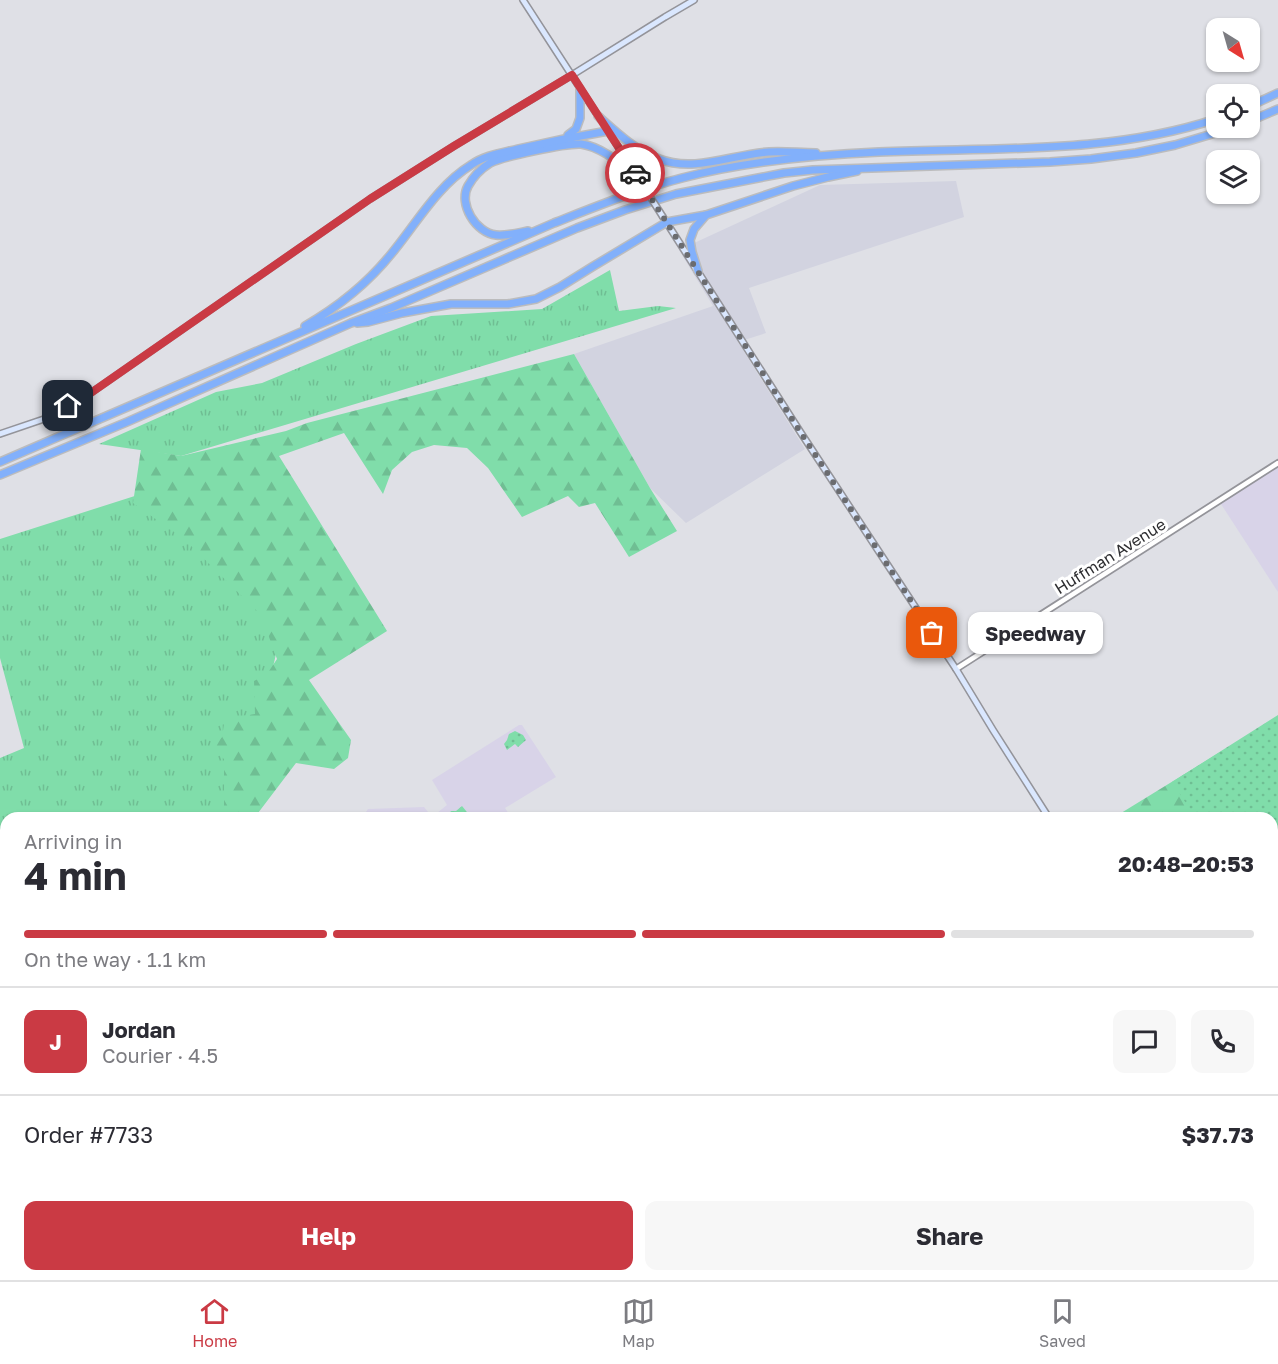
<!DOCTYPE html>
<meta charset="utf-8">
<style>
:root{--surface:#fff;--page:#f7f7f7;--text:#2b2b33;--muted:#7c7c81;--line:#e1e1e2;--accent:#ca3a44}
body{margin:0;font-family:"Golos Text",sans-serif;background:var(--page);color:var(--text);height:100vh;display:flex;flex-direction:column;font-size:22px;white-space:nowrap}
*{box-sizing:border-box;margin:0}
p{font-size:20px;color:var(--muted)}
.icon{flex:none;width:33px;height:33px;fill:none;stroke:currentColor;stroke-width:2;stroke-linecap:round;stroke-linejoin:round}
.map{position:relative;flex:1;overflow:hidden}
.side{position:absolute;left:0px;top:812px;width:1278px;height:470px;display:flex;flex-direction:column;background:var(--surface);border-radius:18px 18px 0 0;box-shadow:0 2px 4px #0004}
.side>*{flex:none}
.needle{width:39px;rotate:143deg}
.tools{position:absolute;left:1206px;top:18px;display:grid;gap:12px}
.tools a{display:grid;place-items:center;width:54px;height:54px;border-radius:12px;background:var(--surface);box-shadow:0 2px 4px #0004;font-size:30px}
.pin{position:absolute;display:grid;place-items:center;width:51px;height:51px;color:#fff;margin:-26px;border-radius:12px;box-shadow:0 3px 9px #0006}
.courier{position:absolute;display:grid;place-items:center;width:60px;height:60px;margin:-30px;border:4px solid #ca3a44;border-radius:50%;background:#fff;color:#222;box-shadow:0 2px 8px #0007}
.bubble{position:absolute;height:42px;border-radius:12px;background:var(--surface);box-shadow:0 2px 4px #0004;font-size:20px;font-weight:700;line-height:42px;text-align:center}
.head em{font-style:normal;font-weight:700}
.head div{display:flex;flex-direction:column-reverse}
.head{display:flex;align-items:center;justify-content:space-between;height:102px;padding:0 24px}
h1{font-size:39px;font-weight:700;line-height:45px}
.bar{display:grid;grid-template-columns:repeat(4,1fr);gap:9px 6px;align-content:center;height:72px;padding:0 24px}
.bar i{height:8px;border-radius:4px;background:var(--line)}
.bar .current{background:var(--accent)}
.bar p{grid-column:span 4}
.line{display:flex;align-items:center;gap:15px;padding:0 24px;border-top:2px solid var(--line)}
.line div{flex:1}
.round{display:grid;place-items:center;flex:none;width:63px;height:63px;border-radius:12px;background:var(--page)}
.primary-button{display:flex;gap:12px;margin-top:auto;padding:12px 24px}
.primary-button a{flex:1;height:69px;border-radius:12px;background:var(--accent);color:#fff;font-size:24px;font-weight:700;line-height:69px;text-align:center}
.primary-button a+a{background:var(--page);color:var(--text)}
.menu{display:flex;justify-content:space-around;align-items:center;height:84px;border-top:2px solid var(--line);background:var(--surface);font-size:16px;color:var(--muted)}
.menu a{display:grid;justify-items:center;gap:3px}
.menu .current{color:var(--accent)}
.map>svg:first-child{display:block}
.built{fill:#d2d3e0}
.education{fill:#d8d3e8}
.grass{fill:url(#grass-tufts)}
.forest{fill:url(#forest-firs)}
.park{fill:url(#park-dots)}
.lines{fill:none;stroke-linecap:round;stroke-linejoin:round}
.tertiary-casing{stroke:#94949a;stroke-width:8}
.secondary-casing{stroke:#94949a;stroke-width:8}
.primary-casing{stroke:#bcbcbd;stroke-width:9}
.motorway-casing{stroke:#bcbcbd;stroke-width:10}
.tertiary{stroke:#fff;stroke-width:4.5}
.secondary{stroke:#dae7fe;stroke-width:5}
.primary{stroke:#b4d0fd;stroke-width:6}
.motorway{stroke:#82b0fb;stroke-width:7}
.secondary-bridge-casing{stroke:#94949a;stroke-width:8;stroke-linecap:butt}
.secondary-bridge{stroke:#dae7fe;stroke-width:5}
.done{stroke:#6b6c70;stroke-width:6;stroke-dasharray:0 10.8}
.route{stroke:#ca3a44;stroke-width:8}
.labels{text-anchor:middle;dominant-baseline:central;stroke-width:6;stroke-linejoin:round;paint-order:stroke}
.street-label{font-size:16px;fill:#2d2d30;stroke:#fff}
</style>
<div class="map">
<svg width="1278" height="1280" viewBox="0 0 1278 1280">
<defs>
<pattern id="grass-tufts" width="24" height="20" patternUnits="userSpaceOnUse" patternTransform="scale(1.5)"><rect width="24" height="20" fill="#80ddaa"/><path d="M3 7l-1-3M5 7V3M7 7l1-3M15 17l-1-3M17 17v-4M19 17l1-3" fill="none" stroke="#6fbe93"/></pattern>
<pattern id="forest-firs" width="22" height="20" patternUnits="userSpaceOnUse" patternTransform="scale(1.5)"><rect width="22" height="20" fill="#80ddaa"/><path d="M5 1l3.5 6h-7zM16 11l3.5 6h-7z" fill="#6fbe93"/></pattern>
<pattern id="park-dots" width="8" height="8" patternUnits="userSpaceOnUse" patternTransform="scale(1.5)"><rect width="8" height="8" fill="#80ddaa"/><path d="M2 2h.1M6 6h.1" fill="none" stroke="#6fbe93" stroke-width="1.8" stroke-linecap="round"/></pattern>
</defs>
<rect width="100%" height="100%" fill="#dfe0e6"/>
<!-- built -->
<g class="built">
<path d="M956 181 964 217 749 288 766 333 738 342 805 449 686 523 650 488 574 354 713 306 679 250 820 185Z"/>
<path d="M99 1275H267L268 1280H103Z"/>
</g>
<!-- education -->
<g class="education">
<path d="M1278 463V592L1219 501Z"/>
<path d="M519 725H522L556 777 505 808 511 817 368 818 364 815 368 809 424 807 432 817 447 805 432 780Z"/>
</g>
<!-- grass -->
<g class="grass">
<path d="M610 270 619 311 658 306 676 308 181 456 99 444 216 392 262 383 356 344 431 316 542 309Z"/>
<path d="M141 494 267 613 278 646 237 817 6 818V1120L0 1112V758L24 748 0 658V539Z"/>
</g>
<!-- forest -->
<g class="forest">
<path d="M574 354 650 488 677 531 629 557 595 503 579 507 568 496 522 517 488 468 467 448 434 445 412 452 392 470 383 494 344 433 279 456 387 631 309 680 351 740 348 758 334 769 296 763 255 817H224V759L212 749 222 737 224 724 236 717 255 714 254 681 267 674 277 659 261 615 184 539 133 503 141 449 181 456 286 431 307 423Z"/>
<path d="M1222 751 1238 817 1113 818Z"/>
<path d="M0 985 6 997V1134L0 1127Z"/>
<path d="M374 1275H404L396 1280H370Z"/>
<path d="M813 1275H1000L1001 1280H804Z"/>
</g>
<!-- park -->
<g class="park">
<path d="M1278 715V896L1272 899V818L1195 817 1172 782Z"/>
<path d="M515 731 523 735 526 740 518 747 515 744 507 750 504 744 507 740 509 734Z"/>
<path d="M462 806 471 817H449L448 815 451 811H456Z"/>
</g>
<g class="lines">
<!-- tertiary casing -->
<g class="tertiary-casing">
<g id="tertiary">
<path d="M956 669 1278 463"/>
<path d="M409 1280 417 1275"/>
</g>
</g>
<!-- secondary casing -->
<g class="secondary-casing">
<g id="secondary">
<path d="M523 0 600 119"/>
<path d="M607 130 635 172"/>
<path d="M663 217 801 433 956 669 993 730 1049 818"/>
<path d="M0 434 44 419 85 397 370 199 454 146 572 75 665 17 694 0"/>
<path d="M1272 1164 1278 1174"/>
</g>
</g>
<!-- primary casing -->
<g class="primary-casing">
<g id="primary">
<path d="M0 1132 6 1139"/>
<path d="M0 1146 6 1153"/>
<path d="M1272 1150 1278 1146"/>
<path d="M87 1275 90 1280"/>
<path d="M99 1275 102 1280"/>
<path d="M1170 1280 1174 1275"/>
</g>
</g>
<!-- motorway casing -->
<g class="motorway-casing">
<g id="motorway">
<path d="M1250 106 1278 93"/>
<path d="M598 116C617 133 635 150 659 159 695 173 733 154 769 152 785 151 800 153 816 153"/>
<path d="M1250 121 1278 109"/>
<path d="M568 135 576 129 580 118V89"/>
<path d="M528 231C518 233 507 236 496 235 476 233 458 204 468 186 473 177 482 168 490 163 504 156 566 143 581 144 602 147 621 164 637 176"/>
<path d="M698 271 692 252 690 240 694 229 706 215 793 186 828 177 857 171"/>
<path d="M357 323 368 322 402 313 451 304H508L536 299 560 287 592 267 667 222 706 215"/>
<path d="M305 326C338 307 368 283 392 253 416 224 438 185 471 165 485 155 502 153 518 149 548 142 578 136 608 131"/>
<path d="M0 462 554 223C595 207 639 189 682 178 746 161 813 155 879 152 993 147 1107 155 1216 119"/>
<path d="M0 475 127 422 351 323 391 308 577 228 625 210 676 194 784 173 813 170 1050 162 1091 159 1136 153 1175 145 1232 128"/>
</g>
</g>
<!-- tertiary -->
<use href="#tertiary" class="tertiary"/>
<!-- secondary -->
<use href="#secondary" class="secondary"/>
<!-- primary -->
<use href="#primary" class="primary"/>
<!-- motorway -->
<use href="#motorway" class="motorway"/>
<!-- secondary-bridge casing -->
<g class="secondary-bridge-casing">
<path id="secondary-bridge" d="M637 176 663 217"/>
</g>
<!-- secondary-bridge -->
<use href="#secondary-bridge" class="secondary-bridge"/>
</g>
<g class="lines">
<!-- done -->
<path class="done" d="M635 173 801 433 932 633"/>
<!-- route -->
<path class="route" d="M68 406 85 397 370 199 454 146 572 75 635 173"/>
</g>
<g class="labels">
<!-- street labels -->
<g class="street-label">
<text transform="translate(1110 556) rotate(-32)">Huffman Avenue</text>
</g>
</g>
</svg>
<div class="tools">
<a><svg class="needle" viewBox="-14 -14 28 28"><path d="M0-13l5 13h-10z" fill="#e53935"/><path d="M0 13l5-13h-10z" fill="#7c7c81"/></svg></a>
<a><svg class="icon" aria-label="locate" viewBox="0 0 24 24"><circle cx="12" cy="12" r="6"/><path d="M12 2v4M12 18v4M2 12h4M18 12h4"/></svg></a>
<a><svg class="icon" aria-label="layers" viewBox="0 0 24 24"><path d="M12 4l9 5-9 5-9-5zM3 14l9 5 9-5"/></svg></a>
</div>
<div class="pin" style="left:932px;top:633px;background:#ea580c"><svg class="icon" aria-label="bag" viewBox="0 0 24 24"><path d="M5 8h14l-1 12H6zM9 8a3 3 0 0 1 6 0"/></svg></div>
<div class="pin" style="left:68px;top:406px;background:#1f2937"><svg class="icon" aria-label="home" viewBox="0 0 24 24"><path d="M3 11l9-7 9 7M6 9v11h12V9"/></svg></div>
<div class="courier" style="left:635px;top:173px"><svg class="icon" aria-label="car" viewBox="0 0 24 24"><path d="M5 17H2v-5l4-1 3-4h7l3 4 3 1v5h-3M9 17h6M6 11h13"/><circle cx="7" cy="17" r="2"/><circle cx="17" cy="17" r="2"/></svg></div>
<div class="bubble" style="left:968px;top:612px;width:135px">Speedway</div>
<section class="side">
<div class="head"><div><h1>4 min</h1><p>Arriving in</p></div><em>20:48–20:53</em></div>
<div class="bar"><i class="current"></i><i class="current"></i><i class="current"></i><i></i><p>On the way · 1.1 km</p></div>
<div class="line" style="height:108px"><b class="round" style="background:var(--accent);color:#fff">J</b><div><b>Jordan</b><p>Courier · 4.5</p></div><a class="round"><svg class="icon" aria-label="chat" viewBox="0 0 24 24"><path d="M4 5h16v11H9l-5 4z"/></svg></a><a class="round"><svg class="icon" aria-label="phone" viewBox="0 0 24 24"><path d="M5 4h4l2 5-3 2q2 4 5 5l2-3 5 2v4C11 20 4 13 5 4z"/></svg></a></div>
<div class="line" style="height:78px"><div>Order #7733</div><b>$37.73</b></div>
<div class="primary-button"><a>Help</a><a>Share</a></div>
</section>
</div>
<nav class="menu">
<a class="current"><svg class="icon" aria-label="home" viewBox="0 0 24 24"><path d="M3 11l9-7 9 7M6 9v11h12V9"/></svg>Home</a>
<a><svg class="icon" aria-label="map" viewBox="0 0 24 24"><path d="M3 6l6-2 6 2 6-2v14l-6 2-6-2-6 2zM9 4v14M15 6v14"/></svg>Map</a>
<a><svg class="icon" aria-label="saved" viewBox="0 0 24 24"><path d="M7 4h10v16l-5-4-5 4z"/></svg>Saved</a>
</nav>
